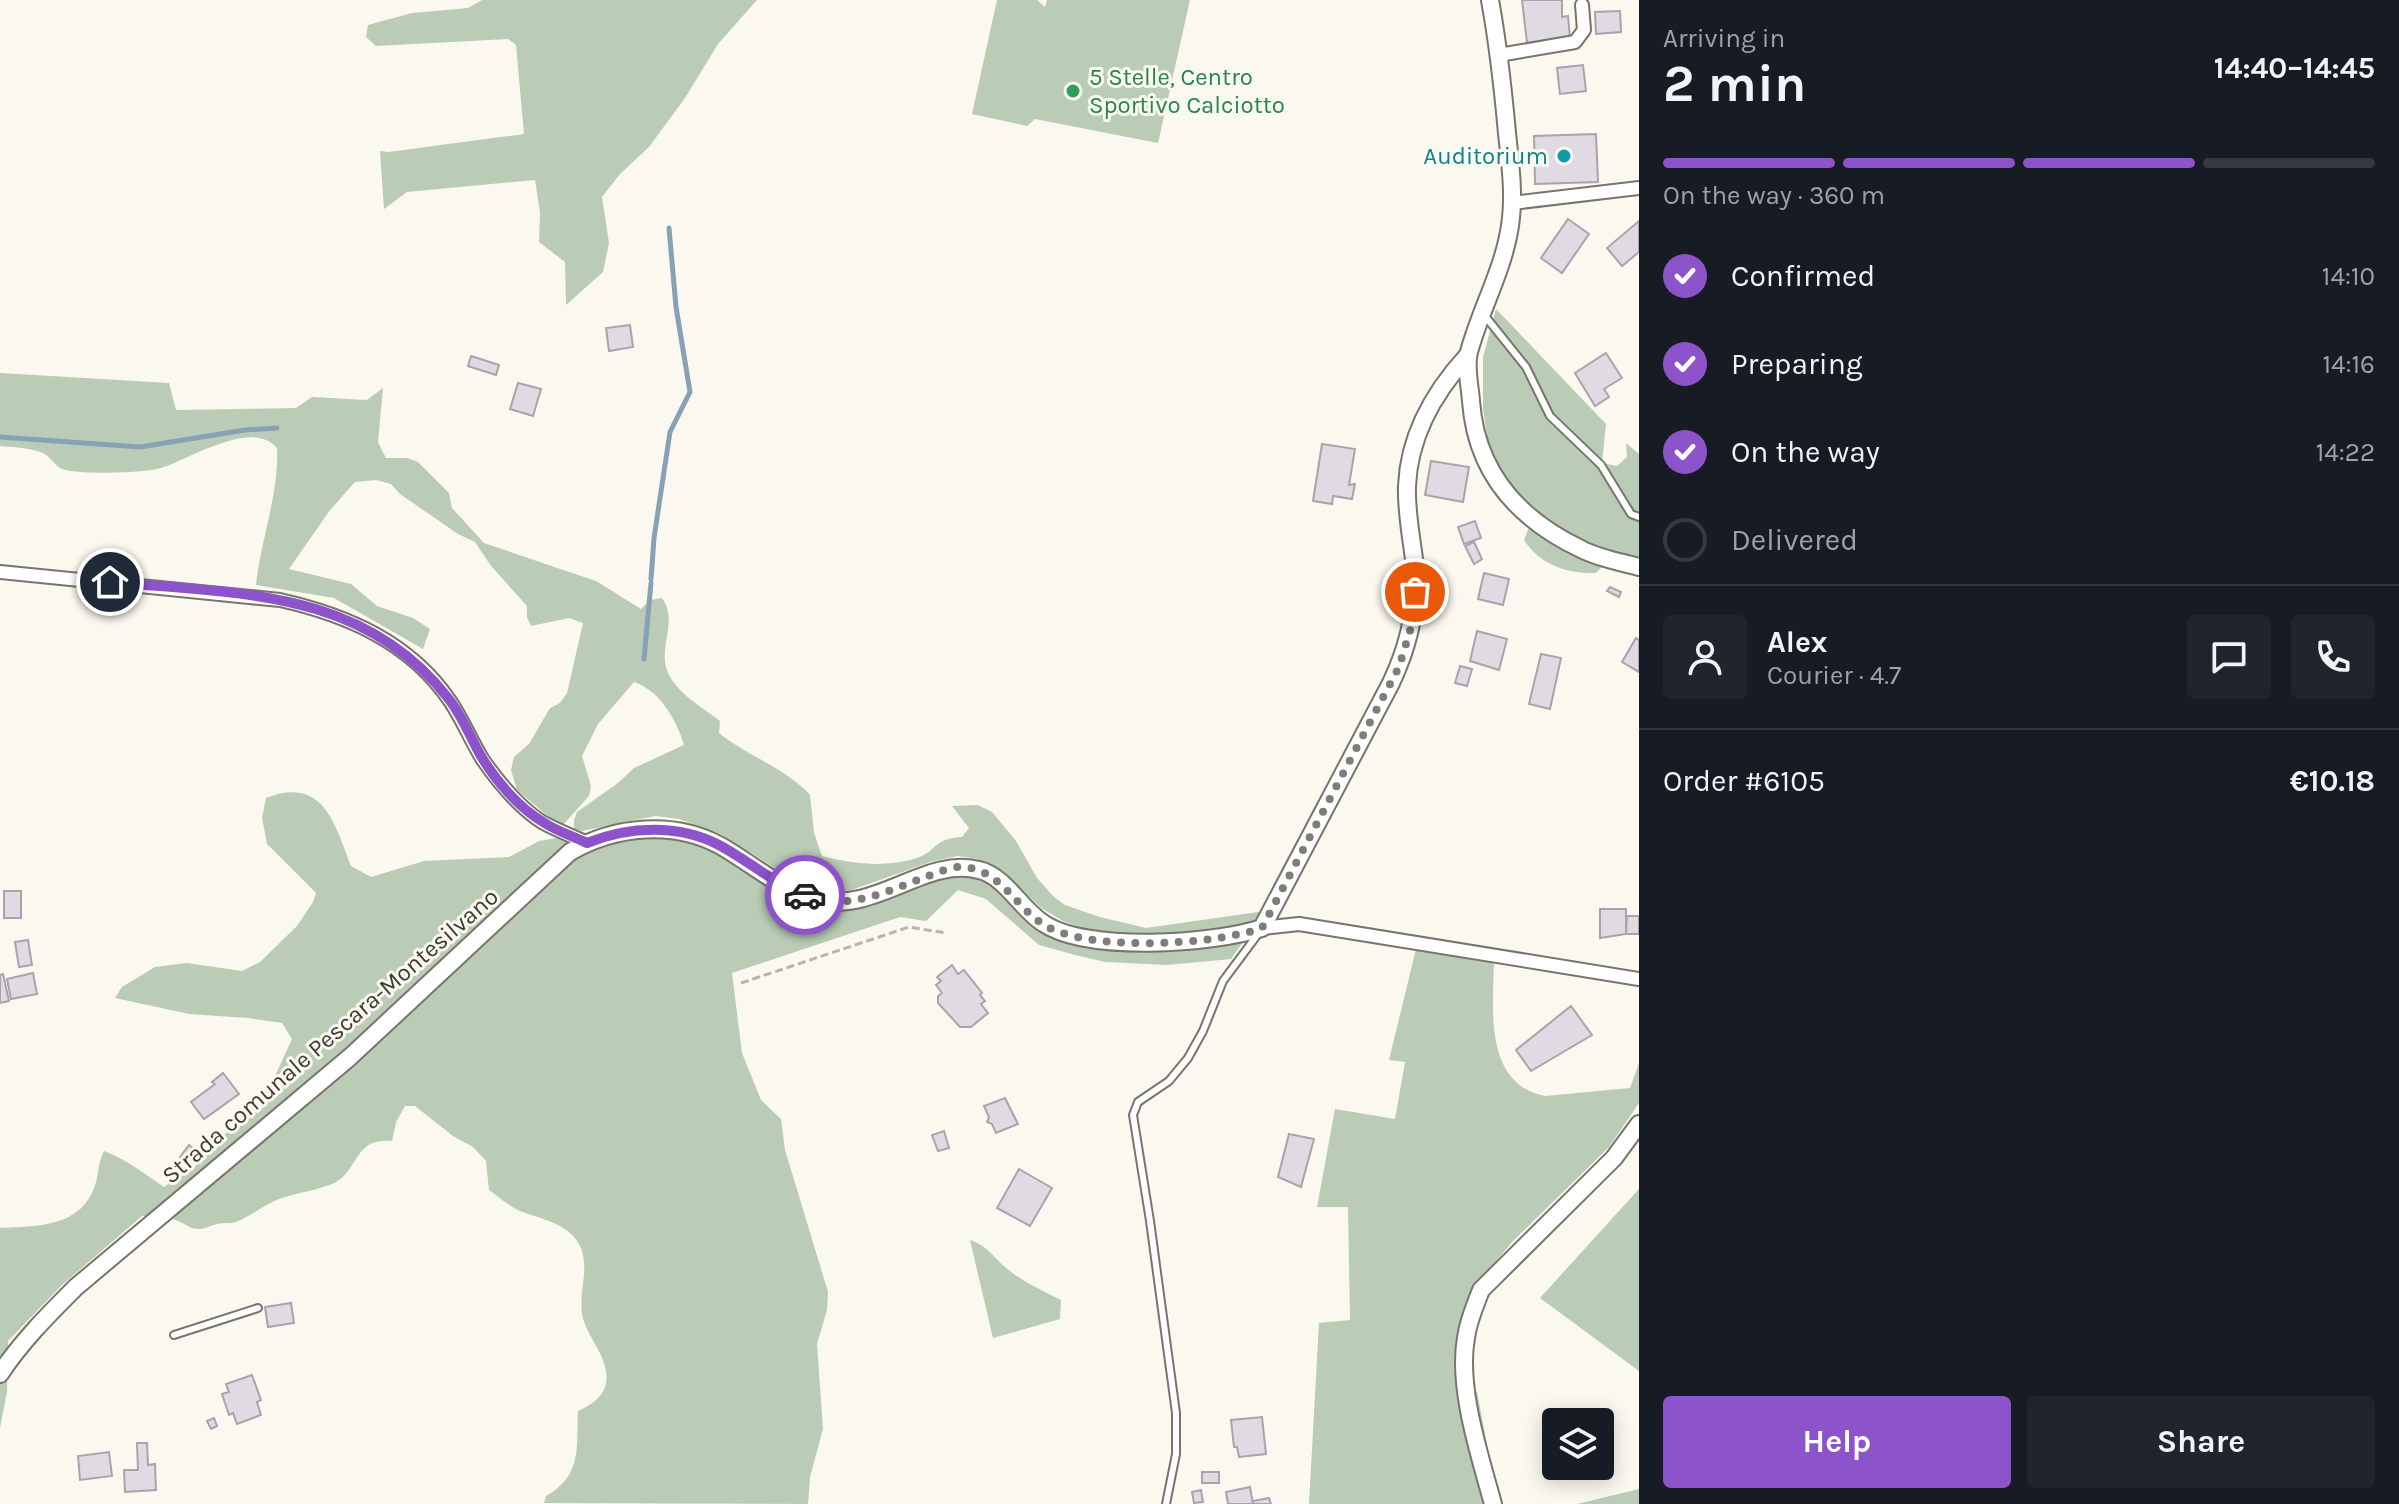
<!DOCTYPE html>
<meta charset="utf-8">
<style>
:root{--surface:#171b24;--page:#20242c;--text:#f1f3f6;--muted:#9ea1a6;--line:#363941;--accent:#8d53ca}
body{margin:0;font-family:Karla,sans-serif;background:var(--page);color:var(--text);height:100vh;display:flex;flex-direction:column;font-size:30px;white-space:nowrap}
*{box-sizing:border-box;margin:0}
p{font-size:26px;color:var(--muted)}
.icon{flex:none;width:44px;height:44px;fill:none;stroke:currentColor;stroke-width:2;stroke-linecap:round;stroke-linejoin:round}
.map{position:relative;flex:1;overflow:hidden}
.details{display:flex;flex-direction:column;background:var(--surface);width:760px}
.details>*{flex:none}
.tools{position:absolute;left:1542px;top:1408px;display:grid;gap:16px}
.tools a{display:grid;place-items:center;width:72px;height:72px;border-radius:8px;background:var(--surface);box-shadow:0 4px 20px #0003;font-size:40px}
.pin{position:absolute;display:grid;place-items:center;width:68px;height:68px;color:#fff;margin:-34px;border:4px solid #fff;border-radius:50%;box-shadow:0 2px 8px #0007}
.courier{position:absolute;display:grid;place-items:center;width:80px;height:80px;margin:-40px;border:6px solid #8d53ca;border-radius:50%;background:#fff;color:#222;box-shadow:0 2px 10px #0007}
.overview em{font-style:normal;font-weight:700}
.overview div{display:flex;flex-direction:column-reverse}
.overview{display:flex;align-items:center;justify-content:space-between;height:136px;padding:0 24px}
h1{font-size:52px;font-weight:700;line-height:60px}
.bar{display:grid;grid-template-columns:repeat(4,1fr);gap:12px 8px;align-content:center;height:96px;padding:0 24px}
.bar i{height:10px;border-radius:6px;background:var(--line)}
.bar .active{background:var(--accent)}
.bar p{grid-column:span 4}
.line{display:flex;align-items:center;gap:20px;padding:0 24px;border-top:2px solid var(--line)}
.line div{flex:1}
.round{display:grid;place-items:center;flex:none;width:84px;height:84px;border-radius:8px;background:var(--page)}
ol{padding:0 24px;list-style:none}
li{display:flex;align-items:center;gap:24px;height:88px}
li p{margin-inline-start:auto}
li .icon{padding:8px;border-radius:50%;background:var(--accent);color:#fff;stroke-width:4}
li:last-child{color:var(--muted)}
li i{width:44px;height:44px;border:4px solid var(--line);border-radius:50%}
.primary-button{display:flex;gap:16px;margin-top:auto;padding:16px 24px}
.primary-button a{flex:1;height:92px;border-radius:8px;background:var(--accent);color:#fff;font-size:32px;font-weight:700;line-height:92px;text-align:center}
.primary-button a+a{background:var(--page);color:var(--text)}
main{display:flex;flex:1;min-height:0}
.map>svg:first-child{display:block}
.green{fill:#baccb5}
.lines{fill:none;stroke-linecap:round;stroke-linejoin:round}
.stream{stroke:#88a1b7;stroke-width:5}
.building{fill:#e0dae2;stroke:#aaa3ab;stroke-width:2}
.service-casing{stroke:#78756d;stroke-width:10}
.minor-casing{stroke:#78756d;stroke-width:16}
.tertiary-casing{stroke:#78756d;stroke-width:20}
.path{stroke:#b7b5ae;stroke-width:3;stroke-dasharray:8 4;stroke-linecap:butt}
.service{stroke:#fff;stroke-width:6}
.minor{stroke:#fff;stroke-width:12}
.tertiary{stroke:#fff;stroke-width:16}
.done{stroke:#7f7d78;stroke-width:8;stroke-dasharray:0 14.4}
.route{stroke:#8d53ca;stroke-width:10}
.leisure-dot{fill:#2e9e5b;stroke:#fbf8ef;stroke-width:3}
.culture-dot{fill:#0f9aa8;stroke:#fbf8ef;stroke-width:3}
.labels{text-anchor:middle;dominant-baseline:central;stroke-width:6;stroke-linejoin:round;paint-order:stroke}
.leisure-label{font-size:24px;fill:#27864d;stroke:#fbf8ef;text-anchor:start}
.culture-label{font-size:24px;fill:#0d838f;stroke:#fbf8ef;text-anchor:end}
.street-label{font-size:24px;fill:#3c3b38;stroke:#fbf8ef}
</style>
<main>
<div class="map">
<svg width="1639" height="1504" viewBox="0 0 1639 1504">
<rect width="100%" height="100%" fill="#fbf8ef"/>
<!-- green -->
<g class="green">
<path d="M482 0H757L718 44 685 98 649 147 620 174 602 197 609 243 603 272 566 305 565 262 539 242 540 213 535 180 407 192 384 209 380 151 389 152 524 134 516 45 508 39 376 46 366 37 368 25 412 13 468 8Z"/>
<path d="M997 0H1037L1045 7 1047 0H1190L1158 143 1035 119 1027 126 972 114Z"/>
<path d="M1496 309 1606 424 1602 463 1617 466 1627 457 1626 443 1639 454V561L1604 565 1596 573C1568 574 1540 565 1524 540L1530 525 1512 488 1489 451 1483 409V357Z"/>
<path d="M0 373 169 383 176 410 296 408 312 397 367 400 383 388 378 442 386 458H407L418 462 449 493 452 508 484 543 596 581 641 609 650 600 662 598C679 622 657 648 668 673 677 693 703 708 720 721L719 733C749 757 784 767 810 795L814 833 822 856C854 864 885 868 917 858 937 851 934 838 962 837L969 828 952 806 978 805 992 812 1016 841 1037 878 1054 897 1065 905 1100 917 1146 928 1265 911 1231 959 1167 965 1105 962 1075 955 1039 945 986 899 958 890 926 921 900 917 732 973 742 1053 761 1100 781 1119 785 1150 828 1292 827 1310 817 1344 823 1429 810 1477 808 1504 544 1503 546 1496C583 1475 576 1447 578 1411 588 1407 602 1398 605 1387 613 1360 587 1340 582 1314 578 1287 594 1261 574 1237 561 1222 538 1218 520 1211 509 1206 499 1197 489 1190L486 1161 473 1147 453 1136 415 1106H405L396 1122 392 1141C352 1137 360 1172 332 1184 317 1190 302 1192 285 1197 267 1202 253 1215 236 1222 231 1224 224 1222 218 1224 212 1225 207 1228 201 1229 191 1230 186 1224 178 1221 167 1216 154 1216 142 1216L62 1285 8 1341 7 1392 0 1428V1228C36 1226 79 1228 94 1188 99 1176 97 1164 104 1151 128 1160 143 1173 164 1187L198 1164 223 1136 255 1106 270 1087 292 1039 282 1023 248 1018 189 1014 115 998 122 987 155 967 187 963 242 971 260 962 297 926 313 902 316 893 267 844 262 818 266 798C323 776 334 822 351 866L371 877 424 861 509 857 539 841 564 837 680 838 708 849 801 902 839 909 876 902 961 871 985 878 1047 930 1095 933 1063 921 1041 908 1003 871 977 859 958 856 933 861 849 891 822 889 789 877 721 834 679 819 655 816 582 831 574 829V820L577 812 618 783 634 768 684 745C677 720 659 690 634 682L598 724 582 756 591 786 589 796 563 825 549 817 517 790 511 770 514 757 529 744 550 708 560 703 567 693 583 623 569 618 531 626 527 617V606L491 566 475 542 458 534 400 494 391 484 376 480 355 482 330 510 289 569 351 584 377 606 413 618 430 629 423 649 334 598 256 585C261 538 279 495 277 448 253 418 188 460 161 468 145 473 77 475 62 469 55 466 50 456 43 453 31 448 12 447 0 446Z"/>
<path d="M1416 949 1494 963C1493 1010 1484 1084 1545 1096L1630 1088 1639 1063V1103L1609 1147 1512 1242 1478 1283 1460 1382 1477 1392 1489 1455 1503 1504H1309L1319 1323 1350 1320 1348 1207H1317L1335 1109 1395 1119 1405 1062 1389 1060Z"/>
<path d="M1639 1189V1371L1540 1298Z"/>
<path d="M970 1240C989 1247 990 1254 1005 1267 1021 1281 1041 1290 1061 1300L1060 1319 993 1338Z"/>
<path d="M1639 1489V1504H1577Z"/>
</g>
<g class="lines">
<!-- stream -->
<g class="stream">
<path d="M0 437 140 447 245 430 277 428"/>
<path d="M651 579 654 538 670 432 690 392 676 307 669 228"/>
<path d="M644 659 651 583"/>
</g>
</g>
<!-- building -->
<g class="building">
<path d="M1522 0H1562V17L1568 16 1570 39 1527 43Z"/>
<path d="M1620 11 1621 32 1596 34 1595 12Z"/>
<path d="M1583 65 1586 91 1560 94 1557 68Z"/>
<path d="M1596 134 1598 182 1535 184 1534 136Z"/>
<path d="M1568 219 1589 234 1562 273 1541 258Z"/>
<path d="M1639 221V252L1622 266 1607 248Z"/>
<path d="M630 325 633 347 609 351 606 328Z"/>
<path d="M1606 353 1622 378 1604 389 1609 397 1595 406 1575 373Z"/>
<path d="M471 356 499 365 496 375 468 366Z"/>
<path d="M518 383 541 389 533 416 510 409Z"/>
<path d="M1322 444 1355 449 1349 485 1355 484 1352 499 1333 496 1332 504 1313 501Z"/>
<path d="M1431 461 1469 467 1463 502 1425 495Z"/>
<path d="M1475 521 1481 538 1464 544 1458 527Z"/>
<path d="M1474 542 1482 559 1474 564 1465 546Z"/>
<path d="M1484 573 1509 579 1503 605 1478 599Z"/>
<path d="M1610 587 1621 592 1619 597 1607 591Z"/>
<path d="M1477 631 1507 639 1499 670 1470 661Z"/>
<path d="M1636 638 1639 640V672L1622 662Z"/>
<path d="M1541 654 1561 658 1550 709 1529 704Z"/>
<path d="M1460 666 1472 669 1467 686 1455 683Z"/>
<rect x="4" y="891" width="17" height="27"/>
<path d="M1600 909H1626V934L1600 938Z"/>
<path d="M1627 916H1639V934H1626Z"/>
<path d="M28 940 32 965 19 967 15 942Z"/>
<path d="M952 965 958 974 964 970 982 993 980 995 985 1001 981 1004 988 1013 971 1027H960L938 1003V996L942 993 936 985 941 981 937 977Z"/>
<path d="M33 973 37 994 11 999 7 979Z"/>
<path d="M3 974 9 1001 0 1003V975Z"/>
<path d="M1571 1006 1592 1035 1531 1071 1516 1050Z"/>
<path d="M223 1073 239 1094 204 1119 191 1102 215 1084 212 1082Z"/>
<path d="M1005 1098 1018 1124 996 1133 992 1124 987 1122 989 1117 984 1106Z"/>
<path d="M944 1131 949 1148 938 1151 932 1135Z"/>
<path d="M1289 1134 1314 1139 1301 1187 1278 1177Z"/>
<path d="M189 1145 199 1153 190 1165 180 1157Z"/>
<path d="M1019 1169 1052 1188 1030 1226 997 1208Z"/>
<path d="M291 1303 294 1323 268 1327 265 1307Z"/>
<path d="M252 1375 261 1400 257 1402 261 1415 237 1424 233 1413 229 1415 222 1394 229 1392 226 1384Z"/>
<path d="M1262 1417 1266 1454 1239 1457 1237 1447H1234L1231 1420Z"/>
<path d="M214 1418 217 1426 211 1429 207 1421Z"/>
<path d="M137 1443H147L148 1465 155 1464 156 1490 125 1492 124 1470H138Z"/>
<path d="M109 1452 112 1476 80 1480 78 1456Z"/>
<rect x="1202" y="1472" width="17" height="11"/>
<path d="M1250 1487 1253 1504H1228L1226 1492Z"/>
<path d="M1201 1490 1203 1502 1194 1503 1192 1492Z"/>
<path d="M1269 1498 1271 1504H1253V1501Z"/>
</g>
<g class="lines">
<!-- service casing -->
<g class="service-casing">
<g id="service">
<path d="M1485 316 1526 367 1550 416 1601 465 1631 514 1639 517"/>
<path d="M174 1335 258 1308"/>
<path d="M1166 1504 1176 1454V1413L1150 1221 1133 1115 1138 1102 1169 1081 1188 1058 1203 1031 1223 981 1258 934"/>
</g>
</g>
<!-- minor casing -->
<g class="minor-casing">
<g id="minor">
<path d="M1499 55 1575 42 1584 30 1582 5"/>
<path d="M1512 203 1639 188"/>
<path d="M0 572 280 600C347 615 410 642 450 701 463 720 471 741 483 760 499 783 519 807 542 822 556 830 573 836 587 843"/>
<path d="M1262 928 1299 924 1639 979"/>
</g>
</g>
<!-- tertiary casing -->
<g class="tertiary-casing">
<g id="tertiary">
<path d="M1490 0C1498 44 1503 89 1507 133 1510 162 1514 190 1511 218 1506 266 1481 307 1469 352 1465 366 1470 386 1471 401 1476 472 1518 519 1581 549 1598 558 1620 562 1639 567"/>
<path d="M0 1374C21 1342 48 1315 76 1287L350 1057 570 852C615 826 674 820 721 846 754 865 783 892 821 900 877 912 927 856 979 870 1005 876 1021 909 1043 923 1087 953 1213 944 1262 928L1391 683C1410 643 1419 603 1414 559 1411 535 1406 510 1407 486 1409 436 1435 391 1468 355"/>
<path d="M1493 1504C1480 1456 1457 1388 1466 1338 1468 1321 1475 1306 1481 1290L1614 1158 1639 1124"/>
</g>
</g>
<!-- path -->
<path class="path" d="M741 983 909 927 946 933"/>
<!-- service -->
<use href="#service" class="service"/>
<!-- minor -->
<use href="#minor" class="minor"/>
<!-- tertiary -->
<use href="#tertiary" class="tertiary"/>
</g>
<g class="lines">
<!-- done -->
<path class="done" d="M805 895C847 912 888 891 928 876 939 872 952 866 963 867 1002 870 1015 908 1046 926 1092 952 1213 945 1262 928L1399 667 1412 624 1415 592"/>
<!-- route -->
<path class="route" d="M110 582C236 594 362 588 448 698 462 715 470 737 481 756 496 781 518 807 543 822 556 831 573 836 587 843 629 826 679 824 719 845 749 861 773 883 805 895"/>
</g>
<!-- markers -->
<circle class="leisure-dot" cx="1073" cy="91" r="8"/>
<circle class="culture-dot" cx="1564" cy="156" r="8"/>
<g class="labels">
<!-- leisure labels -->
<g class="leisure-label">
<text x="1089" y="77">5 Stelle, Centro<tspan x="1089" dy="28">Sportivo Calciotto</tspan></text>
</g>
<!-- culture labels -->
<g class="culture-label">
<text x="1548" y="156">Auditorium</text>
</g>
<!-- street labels -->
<g class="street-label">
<text transform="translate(330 1036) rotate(-41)">Strada comunale Pescara-Montesilvano</text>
</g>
</g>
</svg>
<div class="tools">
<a><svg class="icon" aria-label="layers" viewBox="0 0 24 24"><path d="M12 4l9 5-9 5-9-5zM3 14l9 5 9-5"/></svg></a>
</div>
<div class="pin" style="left:1415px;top:592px;background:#ea580c"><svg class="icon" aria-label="bag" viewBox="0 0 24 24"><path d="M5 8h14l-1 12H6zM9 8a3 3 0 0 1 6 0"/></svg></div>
<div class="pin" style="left:110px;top:582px;background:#1f2937"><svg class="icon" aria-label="home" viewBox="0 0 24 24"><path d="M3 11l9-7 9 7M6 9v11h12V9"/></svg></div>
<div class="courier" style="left:805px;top:895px"><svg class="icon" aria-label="car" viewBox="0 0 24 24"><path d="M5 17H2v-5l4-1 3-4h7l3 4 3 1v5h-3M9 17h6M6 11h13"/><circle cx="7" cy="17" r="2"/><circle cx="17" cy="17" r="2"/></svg></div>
</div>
<section class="details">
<div class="overview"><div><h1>2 min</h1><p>Arriving in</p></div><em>14:40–14:45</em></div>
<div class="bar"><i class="active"></i><i class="active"></i><i class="active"></i><i></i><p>On the way · 360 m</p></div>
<ol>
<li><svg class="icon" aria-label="check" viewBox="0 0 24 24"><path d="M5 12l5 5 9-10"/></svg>Confirmed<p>14:10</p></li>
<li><svg class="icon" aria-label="check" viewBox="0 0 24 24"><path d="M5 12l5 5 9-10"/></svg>Preparing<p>14:16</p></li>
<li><svg class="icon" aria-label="check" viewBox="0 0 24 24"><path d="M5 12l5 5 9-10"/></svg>On the way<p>14:22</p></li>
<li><i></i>Delivered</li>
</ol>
<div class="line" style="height:144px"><a class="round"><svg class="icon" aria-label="person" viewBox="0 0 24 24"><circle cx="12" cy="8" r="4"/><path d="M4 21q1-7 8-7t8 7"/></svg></a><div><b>Alex</b><p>Courier · 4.7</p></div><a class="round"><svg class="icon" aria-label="chat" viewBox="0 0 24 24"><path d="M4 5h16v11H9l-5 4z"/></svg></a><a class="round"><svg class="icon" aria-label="phone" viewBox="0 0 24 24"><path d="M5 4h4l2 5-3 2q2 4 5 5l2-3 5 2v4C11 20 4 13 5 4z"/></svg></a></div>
<div class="line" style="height:104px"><div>Order #6105</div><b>€10.18</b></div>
<div class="primary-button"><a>Help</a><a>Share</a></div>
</section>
</main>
